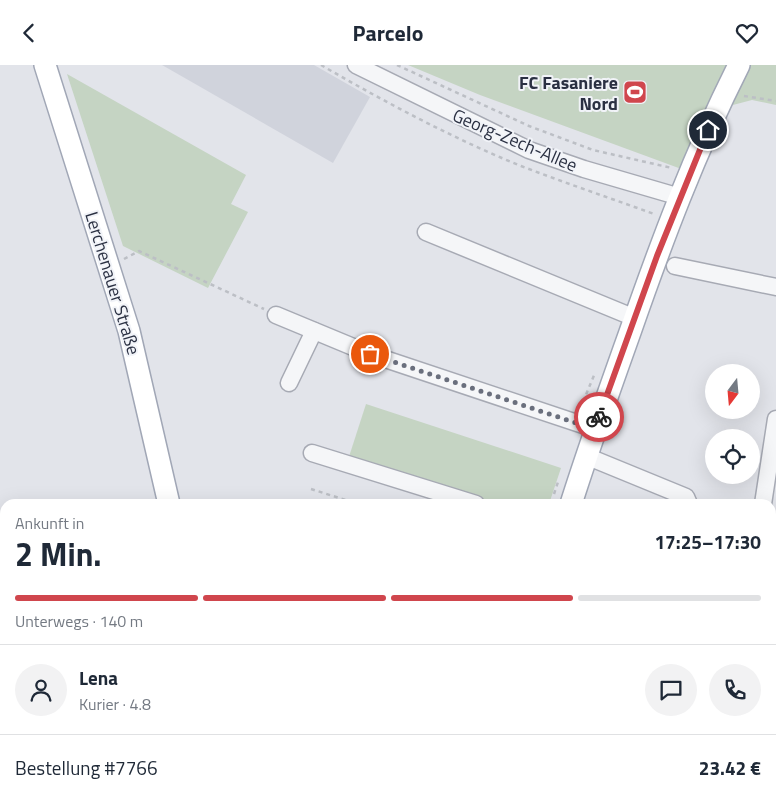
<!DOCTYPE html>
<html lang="de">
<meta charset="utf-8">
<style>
:root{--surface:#fff;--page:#f2f2f3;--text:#1f2937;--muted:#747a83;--line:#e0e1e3;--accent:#d0464d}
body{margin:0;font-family:"Titillium Web",sans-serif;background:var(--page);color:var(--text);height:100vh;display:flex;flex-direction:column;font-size:19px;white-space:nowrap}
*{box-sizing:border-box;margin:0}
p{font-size:16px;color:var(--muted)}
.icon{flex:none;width:28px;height:28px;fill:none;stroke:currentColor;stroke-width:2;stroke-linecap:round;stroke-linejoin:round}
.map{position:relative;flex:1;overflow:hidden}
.details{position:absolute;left:0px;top:434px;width:776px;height:311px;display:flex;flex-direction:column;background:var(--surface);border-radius:15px 15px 0 0;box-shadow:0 5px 20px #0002}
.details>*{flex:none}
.needle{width:32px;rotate:196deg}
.buttons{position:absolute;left:705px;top:299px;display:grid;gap:10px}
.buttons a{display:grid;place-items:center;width:55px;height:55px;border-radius:50%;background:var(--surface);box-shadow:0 5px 20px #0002;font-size:25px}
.pin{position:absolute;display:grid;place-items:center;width:42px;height:42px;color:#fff;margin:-21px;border:2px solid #fff;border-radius:50%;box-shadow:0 1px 5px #0007}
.courier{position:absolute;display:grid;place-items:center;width:50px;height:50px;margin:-25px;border:4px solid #d0464d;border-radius:50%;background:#fff;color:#222;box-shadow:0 1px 6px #0007}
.head em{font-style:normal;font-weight:700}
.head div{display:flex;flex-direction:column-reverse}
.head{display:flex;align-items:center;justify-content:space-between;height:85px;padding:0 15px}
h1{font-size:32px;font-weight:700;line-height:38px}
.bar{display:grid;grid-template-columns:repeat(4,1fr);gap:8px 5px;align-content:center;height:60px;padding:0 15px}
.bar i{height:6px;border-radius:4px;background:var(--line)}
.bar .selected{background:var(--accent)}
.bar p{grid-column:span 4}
.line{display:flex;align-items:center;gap:12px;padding:0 15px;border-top:1px solid var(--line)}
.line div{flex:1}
.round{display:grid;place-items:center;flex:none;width:52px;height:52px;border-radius:26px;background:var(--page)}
header{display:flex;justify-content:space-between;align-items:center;height:65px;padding:0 15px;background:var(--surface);font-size:22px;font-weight:700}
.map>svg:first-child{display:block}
.built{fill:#d0d3dc}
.green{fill:#c5d4c3}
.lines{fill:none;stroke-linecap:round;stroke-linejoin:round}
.minor-casing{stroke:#a7aab4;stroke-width:19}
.major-casing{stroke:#a1a7b6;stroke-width:24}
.path{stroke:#bcbfc5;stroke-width:2.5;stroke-dasharray:4 4;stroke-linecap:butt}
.minor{stroke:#f5f6f8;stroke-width:16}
.major{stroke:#fff;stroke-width:21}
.done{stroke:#6a6f7d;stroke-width:5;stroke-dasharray:0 9}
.route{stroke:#d0464d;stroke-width:6}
.labels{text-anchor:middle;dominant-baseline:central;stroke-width:4;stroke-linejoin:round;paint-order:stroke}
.poi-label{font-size:18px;font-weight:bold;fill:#2a3042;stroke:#f1f3f8;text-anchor:end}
.street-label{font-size:18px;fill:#2a3042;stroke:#f1f3f8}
</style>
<header><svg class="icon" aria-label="back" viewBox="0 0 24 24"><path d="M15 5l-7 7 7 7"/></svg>Parcelo<svg class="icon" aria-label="heart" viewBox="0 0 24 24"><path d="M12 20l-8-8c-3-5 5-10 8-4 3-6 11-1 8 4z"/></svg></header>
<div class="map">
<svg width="776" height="744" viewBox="0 0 776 744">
<rect width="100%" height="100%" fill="#e2e4ea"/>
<!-- built -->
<path class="built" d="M162 0H314L370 32 333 98Z"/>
<!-- green -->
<g class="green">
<path d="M408 0H776V40L752 35 729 41 695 109 480 30Z"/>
<path d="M67 9 246 110 231 139 248 147 208 223 123 181Z"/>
<path d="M366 339 561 403 549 439H462L346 401Z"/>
</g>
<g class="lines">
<!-- minor casing -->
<g class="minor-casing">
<g id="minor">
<path d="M356 0 529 85 584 104 680 132"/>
<path d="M426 167 635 253"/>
<path d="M675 201 776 222"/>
<path d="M276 250 370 289 595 364"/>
<path d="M289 318 314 266"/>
<path d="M312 388 476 439"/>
<path d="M586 391 686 432 689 439"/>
<path d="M763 439 776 354"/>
<path d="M771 511V515"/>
<path d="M0 684 5 674"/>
<path d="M729 744 730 740"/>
</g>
</g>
<!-- major casing -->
<g class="major-casing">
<g id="major">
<path d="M45 0 129 266 169 439"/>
<path d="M571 439C589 382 609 326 629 270 661 178 695 87 739 0"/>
<path d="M252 740 253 744"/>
<path d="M490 744 491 740"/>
</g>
</g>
<!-- path -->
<g class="path">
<path d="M321 0C385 37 452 73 521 101 565 118 610 133 654 149"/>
<path d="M397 0 529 61 593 85 672 103"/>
<path d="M744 31 776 36"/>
<path d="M124 194 139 186 264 244"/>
<path d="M580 344 595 308"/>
<path d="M311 424 358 439"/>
<path d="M554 429 558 417"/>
<path d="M353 744 354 740"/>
</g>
<!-- minor -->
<use href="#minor" class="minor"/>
<!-- major -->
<use href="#major" class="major"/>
</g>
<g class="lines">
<!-- done -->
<path class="done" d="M370 289 594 364 599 352"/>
<!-- route -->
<path class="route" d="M599 352 657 191 708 65"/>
</g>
<!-- icons -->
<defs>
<g id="stadium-square" transform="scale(1.25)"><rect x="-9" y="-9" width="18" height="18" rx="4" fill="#d0464d" stroke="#f1f3f8"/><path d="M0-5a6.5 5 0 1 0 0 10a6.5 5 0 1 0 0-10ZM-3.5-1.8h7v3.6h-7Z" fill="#fff"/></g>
</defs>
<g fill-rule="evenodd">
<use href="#stadium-square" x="635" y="27"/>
</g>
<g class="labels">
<!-- poi labels -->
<g class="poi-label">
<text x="618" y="17">FC Fasaniere<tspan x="618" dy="21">Nord</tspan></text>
</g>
<!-- street labels -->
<g class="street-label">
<text transform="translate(515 75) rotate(23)">Georg-Zech-Allee</text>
<text transform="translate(113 218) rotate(73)">Lerchenauer Straße</text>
</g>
</g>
</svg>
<div class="buttons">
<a><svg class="needle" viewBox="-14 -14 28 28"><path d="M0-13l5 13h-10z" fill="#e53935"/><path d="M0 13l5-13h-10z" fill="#747a83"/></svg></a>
<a><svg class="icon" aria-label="locate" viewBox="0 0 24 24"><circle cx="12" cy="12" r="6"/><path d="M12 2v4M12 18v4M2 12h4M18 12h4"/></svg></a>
</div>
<div class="pin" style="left:370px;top:289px;background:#ea580c"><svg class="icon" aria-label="bag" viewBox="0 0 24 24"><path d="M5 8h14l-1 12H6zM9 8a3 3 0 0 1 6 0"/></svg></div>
<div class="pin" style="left:708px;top:65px;background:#1f2937"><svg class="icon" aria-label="home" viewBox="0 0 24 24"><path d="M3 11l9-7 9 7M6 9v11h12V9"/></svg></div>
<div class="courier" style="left:599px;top:352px"><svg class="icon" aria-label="bike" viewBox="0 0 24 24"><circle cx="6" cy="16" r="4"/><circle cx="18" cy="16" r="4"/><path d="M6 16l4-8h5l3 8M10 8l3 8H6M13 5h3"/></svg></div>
<section class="details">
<div class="head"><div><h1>2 Min.</h1><p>Ankunft in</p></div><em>17:25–17:30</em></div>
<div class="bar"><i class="selected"></i><i class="selected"></i><i class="selected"></i><i></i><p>Unterwegs · 140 m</p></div>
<div class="line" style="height:90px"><a class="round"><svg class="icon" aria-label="person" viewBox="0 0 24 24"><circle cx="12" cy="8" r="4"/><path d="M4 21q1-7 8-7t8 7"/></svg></a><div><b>Lena</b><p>Kurier · 4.8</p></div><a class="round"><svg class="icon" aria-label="chat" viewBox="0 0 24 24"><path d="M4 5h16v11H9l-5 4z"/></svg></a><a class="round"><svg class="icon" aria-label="phone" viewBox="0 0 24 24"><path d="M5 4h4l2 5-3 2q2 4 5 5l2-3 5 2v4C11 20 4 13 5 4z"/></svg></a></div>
<div class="line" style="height:65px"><div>Bestellung #7766</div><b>23.42 €</b></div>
</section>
</div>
